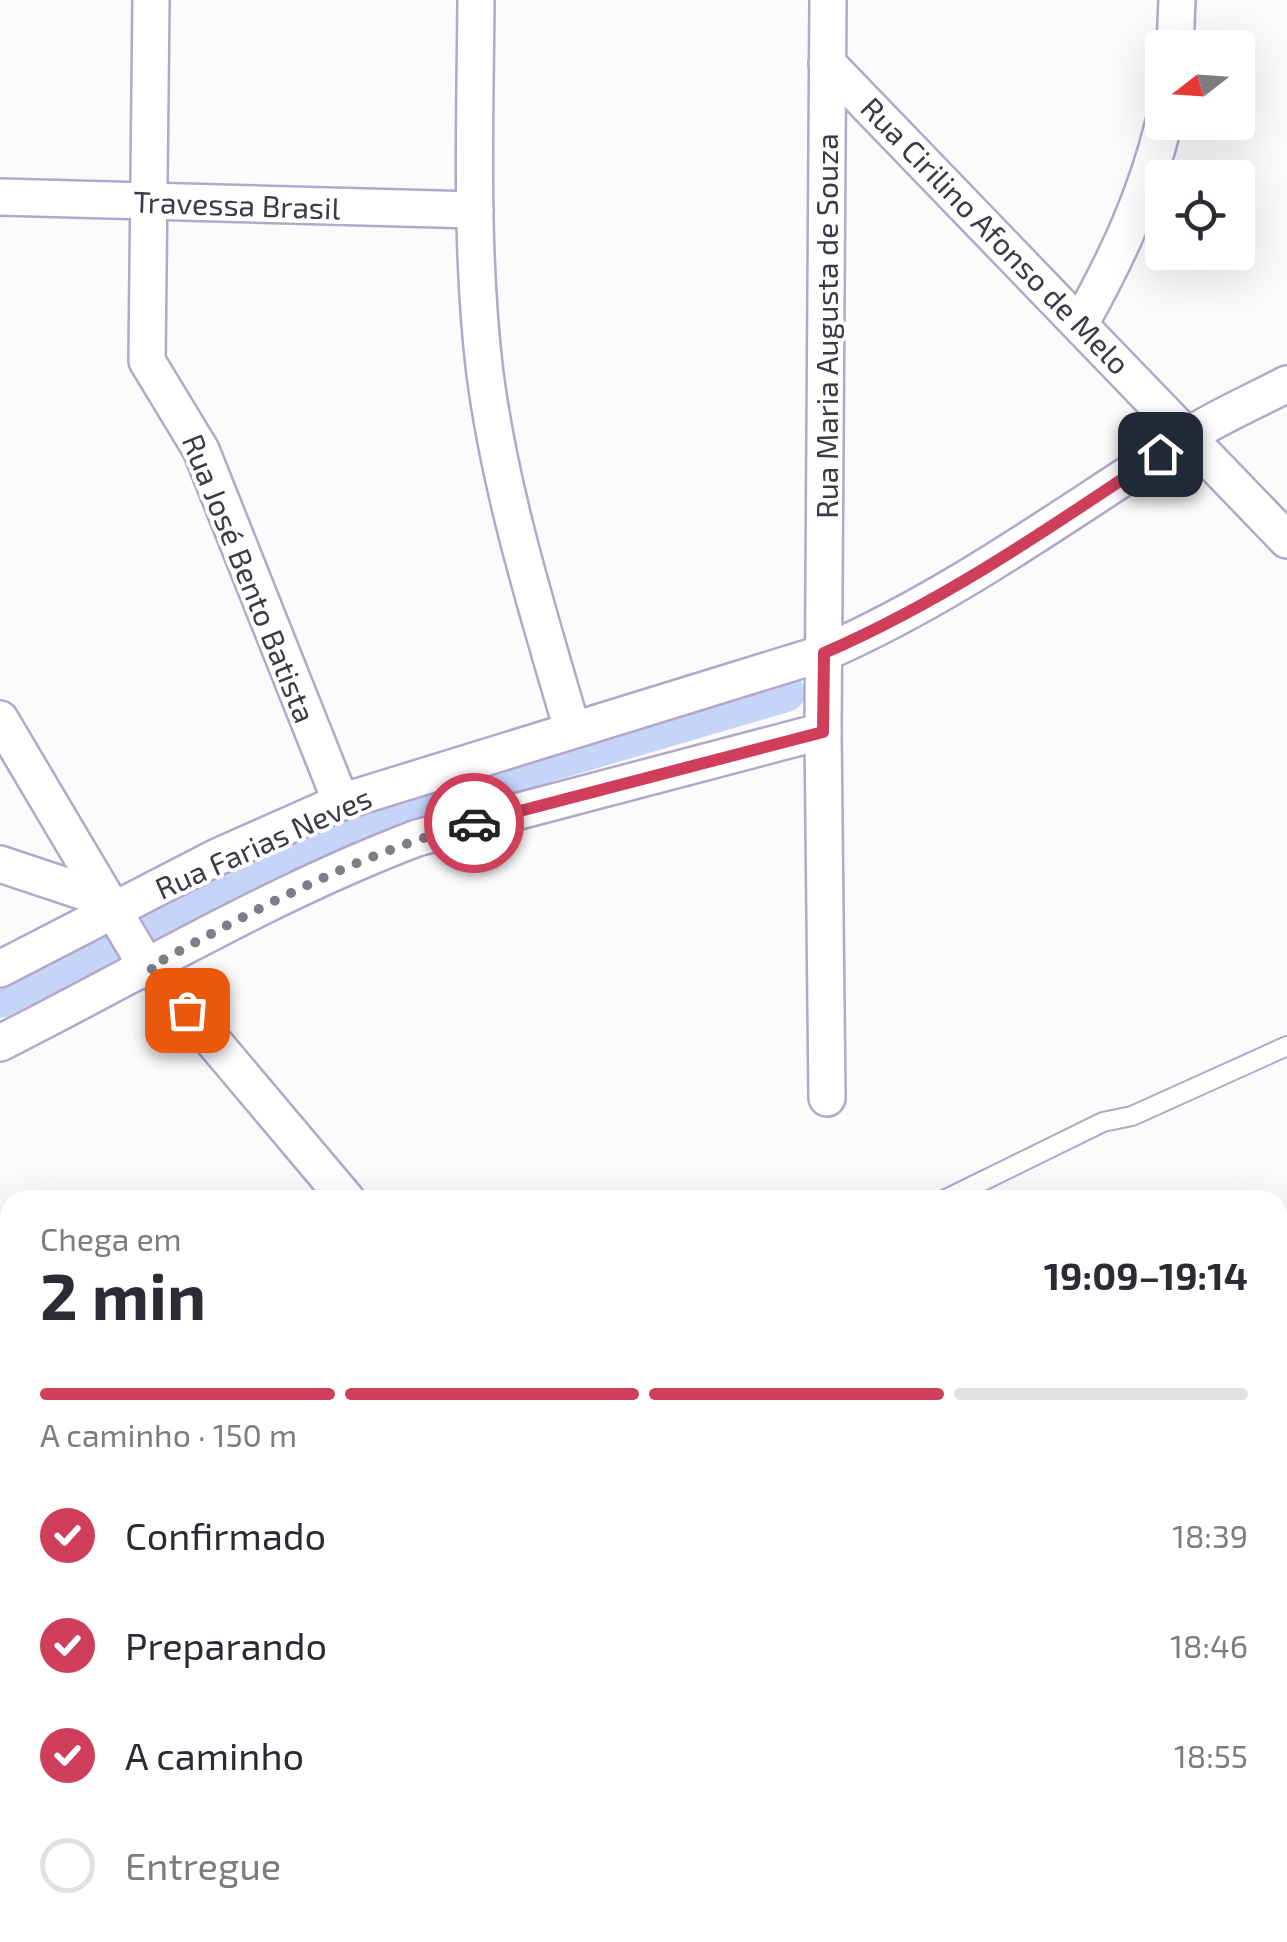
<!DOCTYPE html>
<html lang="pt">
<meta charset="utf-8">
<style>
:root{--surface:#fff;--page:#f2f2f3;--text:#2b2b33;--muted:#7c7c81;--line:#e1e1e2;--accent:#cf3f5b}
body{margin:0;font-family:"Exo 2",sans-serif;background:var(--page);color:var(--text);height:100vh;display:flex;flex-direction:column;font-size:38px;white-space:nowrap}
*{box-sizing:border-box;margin:0}
p{font-size:32px;color:var(--muted)}
.icon{flex:none;width:55px;height:55px;fill:none;stroke:currentColor;stroke-width:2;stroke-linecap:round;stroke-linejoin:round}
.map{position:relative;flex:1;overflow:hidden}
.details{position:absolute;left:0px;top:1190px;width:1288px;height:752px;display:flex;flex-direction:column;background:var(--surface);border-radius:30px 30px 0 0;box-shadow:0 10px 40px #0002}
.details>*{flex:none}
.needle{width:65px;rotate:253deg}
.fabs{position:absolute;left:1145px;top:30px;display:grid;gap:20px}
.fabs a{display:grid;place-items:center;width:110px;height:110px;border-radius:10px;background:var(--surface);box-shadow:0 10px 40px #0002;font-size:50px}
.pin{position:absolute;display:grid;place-items:center;width:85px;height:85px;color:#fff;margin:-42px;border-radius:20px;box-shadow:0 5px 15px #0006}
.courier{position:absolute;display:grid;place-items:center;width:100px;height:100px;margin:-50px;border:8px solid #cf3f5b;border-radius:50%;background:#fff;color:#222;box-shadow:0 2px 12px #0007}
.overview em{font-style:normal;font-weight:700}
.overview div{display:flex;flex-direction:column-reverse}
.overview{display:flex;align-items:center;justify-content:space-between;height:170px;padding:0 40px}
h1{font-size:65px;font-weight:700;line-height:75px}
.bar{display:grid;grid-template-columns:repeat(4,1fr);gap:15px 10px;align-content:center;height:120px;padding:0 40px}
.bar i{height:12px;border-radius:8px;background:var(--line)}
.bar .on{background:var(--accent)}
.bar p{grid-column:span 4}
ol{padding:0 40px;list-style:none}
li{display:flex;align-items:center;gap:30px;height:110px}
li p{margin-inline-start:auto}
li .icon{padding:10px;border-radius:50%;background:var(--accent);color:#fff;stroke-width:4}
li:last-child{color:var(--muted)}
li i{width:55px;height:55px;border:5px solid var(--line);border-radius:50%}
.map>svg:first-child{display:block}
.water{fill:#c4d5f8}
.lines{fill:none;stroke-linecap:round;stroke-linejoin:round}
.canal{stroke:#c4d5f8;stroke-width:38}
.building{fill:#dfd3f8;stroke:#a096b6;stroke-width:2.5}
.service-casing{stroke:#b3a8c9;stroke-width:22}
.minor-casing{stroke:#b3a8c9;stroke-width:40}
.service{stroke:#fff;stroke-width:18}
.minor{stroke:#fff;stroke-width:35}
.done{stroke:#807d86;stroke-width:10;stroke-dasharray:0 18}
.route{stroke:#cf3f5b;stroke-width:12}
.labels{text-anchor:middle;dominant-baseline:central;stroke-width:8;stroke-linejoin:round;paint-order:stroke}
.street-label{font-size:30px;fill:#3e3947;stroke:#fff}
</style>
<div class="map">
<svg width="1287" height="1942" viewBox="0 0 1287 1942">
<rect width="100%" height="100%" fill="#fbfbfb"/>
<!-- water -->
<g class="water">
<path d="M0 1699 10 1708V1837L0 1825Z"/>
<path d="M87 1933H243L253 1942H94Z"/>
</g>
<g class="lines">
<!-- canal -->
<path class="canal" d="M0 999 367 816 786 693"/>
</g>
<!-- building -->
<g class="building">
<path d="M1283 1284 1287 1285V1360L1278 1359Z"/>
<path d="M1278 1404 1287 1406 1278 1480Z"/>
<path d="M1278 1512 1287 1513 1284 1588 1278 1587Z"/>
<path d="M1278 1629 1287 1631V1680L1278 1679Z"/>
</g>
<g class="lines">
<!-- service casing -->
<g class="service-casing">
<path id="service" d="M944 1200 1103 1122 1132 1116 1287 1046"/>
</g>
<!-- minor casing -->
<g class="minor-casing">
<g id="minor">
<path d="M151 0 147 361 201 450 341 802"/>
<path d="M476 0C475 124 470 250 485 374 501 495 538 612 572 729"/>
<path d="M1175 48 1177 0"/>
<path d="M827 63 1287 540"/>
<path d="M0 197 475 210"/>
<path d="M1080 324C1117 258 1146 196 1164 122"/>
<path d="M0 719 138 952 347 1200"/>
<path d="M823 731 827 1098"/>
<path d="M0 864 102 898"/>
<path d="M0 969 217 857 341 802 824 653C954 596 1066 513 1185 438 1217 417 1253 402 1287 384"/>
<path d="M0 1043C139 973 272 893 417 838L823 731 828 0"/>
<path d="M1278 1266 1287 1267"/>
<path d="M1278 1376 1287 1377"/>
<path d="M1278 1494 1287 1496"/>
<path d="M1278 1606 1287 1607"/>
<path d="M0 1619 10 1629"/>
<path d="M316 1932 326 1942"/>
<path d="M728 1942 729 1932"/>
</g>
</g>
<!-- service -->
<use href="#service" class="service"/>
<!-- minor -->
<use href="#minor" class="minor"/>
</g>
<g class="lines">
<!-- done -->
<path class="done" d="M187 1010 150 967C256 909 357 854 474 823"/>
<!-- route -->
<path class="route" d="M474 823 823 732 824 653C944 601 1051 527 1160 454"/>
</g>
<g class="labels">
<!-- street labels -->
<g class="street-label">
<text transform="translate(237 204) rotate(2)">Travessa Brasil</text>
<text transform="translate(996 235) rotate(46)">Rua Cirilino Afonso de Melo</text>
<text transform="translate(826 326) rotate(-90)">Rua Maria Augusta de Souza</text>
<text transform="translate(250 578) rotate(68)">Rua José Bento Batista</text>
<text transform="translate(263 842) rotate(-24)">Rua Farias Neves</text>
</g>
</g>
</svg>
<div class="fabs">
<a><svg class="needle" viewBox="-14 -14 28 28"><path d="M0-13l5 13h-10z" fill="#e53935"/><path d="M0 13l5-13h-10z" fill="#7c7c81"/></svg></a>
<a><svg class="icon" aria-label="locate" viewBox="0 0 24 24"><circle cx="12" cy="12" r="6"/><path d="M12 2v4M12 18v4M2 12h4M18 12h4"/></svg></a>
</div>
<div class="pin" style="left:187px;top:1010px;background:#ea580c"><svg class="icon" aria-label="bag" viewBox="0 0 24 24"><path d="M5 8h14l-1 12H6zM9 8a3 3 0 0 1 6 0"/></svg></div>
<div class="pin" style="left:1160px;top:454px;background:#1f2937"><svg class="icon" aria-label="home" viewBox="0 0 24 24"><path d="M3 11l9-7 9 7M6 9v11h12V9"/></svg></div>
<div class="courier" style="left:474px;top:823px"><svg class="icon" aria-label="car" viewBox="0 0 24 24"><path d="M5 17H2v-5l4-1 3-4h7l3 4 3 1v5h-3M9 17h6M6 11h13"/><circle cx="7" cy="17" r="2"/><circle cx="17" cy="17" r="2"/></svg></div>
<section class="details">
<div class="overview"><div><h1>2 min</h1><p>Chega em</p></div><em>19:09–19:14</em></div>
<div class="bar"><i class="on"></i><i class="on"></i><i class="on"></i><i></i><p>A caminho · 150 m</p></div>
<ol>
<li><svg class="icon" aria-label="check" viewBox="0 0 24 24"><path d="M5 12l5 5 9-10"/></svg>Confirmado<p>18:39</p></li>
<li><svg class="icon" aria-label="check" viewBox="0 0 24 24"><path d="M5 12l5 5 9-10"/></svg>Preparando<p>18:46</p></li>
<li><svg class="icon" aria-label="check" viewBox="0 0 24 24"><path d="M5 12l5 5 9-10"/></svg>A caminho<p>18:55</p></li>
<li><i></i>Entregue</li>
</ol>
</section>
</div>
